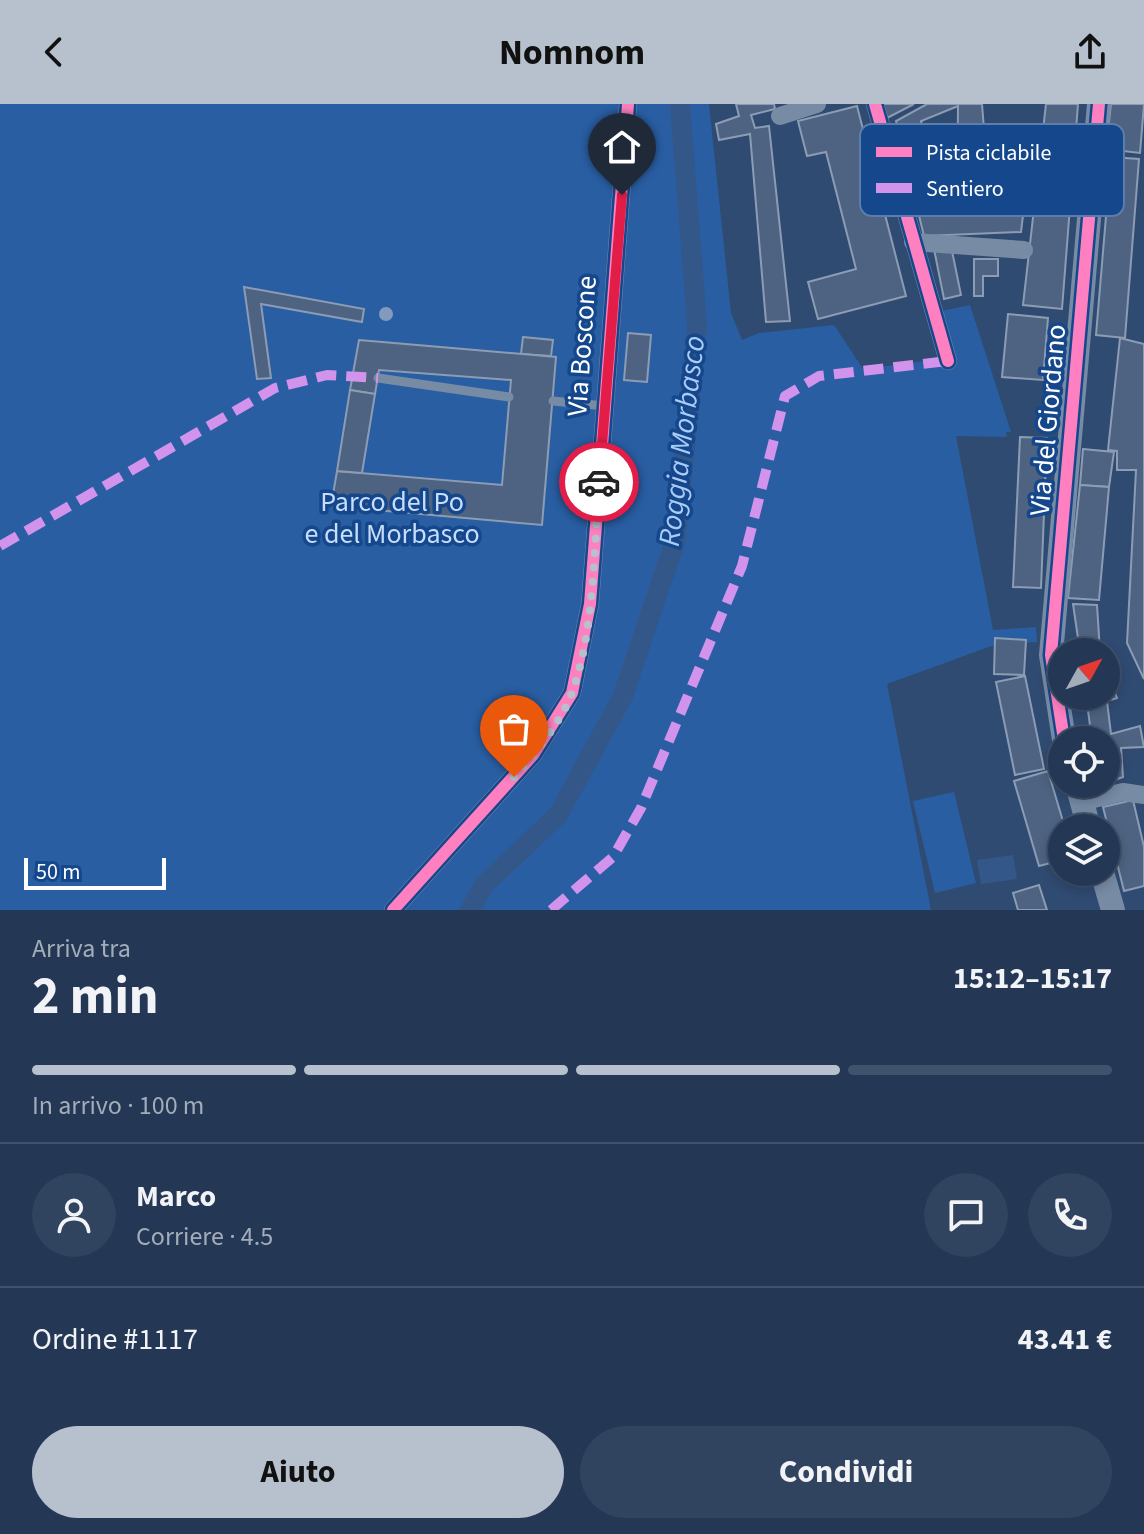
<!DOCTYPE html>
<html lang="it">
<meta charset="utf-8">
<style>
:root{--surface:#243855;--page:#30435f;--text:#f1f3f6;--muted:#a3acb9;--line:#41526c;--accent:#b7c0cd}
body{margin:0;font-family:"Source Sans 3",sans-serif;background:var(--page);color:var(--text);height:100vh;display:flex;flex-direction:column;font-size:30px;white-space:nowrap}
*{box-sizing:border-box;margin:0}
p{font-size:26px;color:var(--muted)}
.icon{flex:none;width:44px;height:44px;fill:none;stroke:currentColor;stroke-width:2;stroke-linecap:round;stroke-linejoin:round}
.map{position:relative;height:806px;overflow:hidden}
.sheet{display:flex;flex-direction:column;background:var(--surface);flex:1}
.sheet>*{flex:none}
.needle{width:52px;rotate:50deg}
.buttons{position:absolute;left:1048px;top:534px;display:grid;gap:16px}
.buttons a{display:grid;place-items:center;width:72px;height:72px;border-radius:50%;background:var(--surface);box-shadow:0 4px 12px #0003,0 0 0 2px var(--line);font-size:40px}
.scale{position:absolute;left:24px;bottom:20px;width:142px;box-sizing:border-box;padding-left:8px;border:4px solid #fff;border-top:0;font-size:22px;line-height:28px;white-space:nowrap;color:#fff;-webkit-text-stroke:6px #15478c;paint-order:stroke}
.pin{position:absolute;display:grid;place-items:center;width:68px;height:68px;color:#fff;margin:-82px -34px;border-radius:50% 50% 50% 0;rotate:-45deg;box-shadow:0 0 8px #0007}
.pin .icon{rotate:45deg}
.courier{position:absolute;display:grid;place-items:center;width:80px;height:80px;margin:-40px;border:6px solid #e11d48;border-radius:50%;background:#fff;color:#222;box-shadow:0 2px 10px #0007}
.summary em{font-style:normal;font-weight:700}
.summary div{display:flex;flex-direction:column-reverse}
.summary{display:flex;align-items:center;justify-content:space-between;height:136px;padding:0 32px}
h1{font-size:52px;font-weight:700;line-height:60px}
.bar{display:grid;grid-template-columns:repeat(4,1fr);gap:12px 8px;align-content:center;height:96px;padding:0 32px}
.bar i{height:10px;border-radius:6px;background:var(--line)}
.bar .on{background:var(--accent)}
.bar p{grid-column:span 4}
.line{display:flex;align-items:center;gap:20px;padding:0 32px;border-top:2px solid var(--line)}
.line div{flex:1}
.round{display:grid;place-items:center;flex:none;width:84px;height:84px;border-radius:42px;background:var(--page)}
.primary-button{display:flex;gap:16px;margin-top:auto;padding:16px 32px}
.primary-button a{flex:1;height:92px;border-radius:48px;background:var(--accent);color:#111;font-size:32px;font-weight:700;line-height:92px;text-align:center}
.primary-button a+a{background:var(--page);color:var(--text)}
header{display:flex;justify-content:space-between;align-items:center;height:104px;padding:0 32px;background:var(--accent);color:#111;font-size:36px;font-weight:700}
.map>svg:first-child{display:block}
.green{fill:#295ea3}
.water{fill:#345789}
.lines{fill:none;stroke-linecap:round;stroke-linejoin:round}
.canal{stroke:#345789;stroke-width:20}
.building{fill:#4d6381;stroke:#8c9cb4;stroke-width:2;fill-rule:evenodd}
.service{stroke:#778ba5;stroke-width:9}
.minor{stroke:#778ba5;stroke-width:18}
.tertiary{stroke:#778ba5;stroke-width:24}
.quiet{stroke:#d193ec;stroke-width:10;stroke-dasharray:20 10;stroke-linecap:butt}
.cycleway-casing{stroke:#15478c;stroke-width:17}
.cycleway{stroke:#ff80c0;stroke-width:12}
.tree{fill:#829bbd}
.done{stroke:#b7c0cd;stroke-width:8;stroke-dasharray:0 14.4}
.route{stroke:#e11d48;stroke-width:10}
.labels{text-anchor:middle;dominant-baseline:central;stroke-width:7;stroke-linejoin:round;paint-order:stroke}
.street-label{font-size:28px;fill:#fff;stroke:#15478c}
.park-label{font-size:28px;fill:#c6ddfb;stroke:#15478c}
.water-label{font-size:30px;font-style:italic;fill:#abccf7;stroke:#15478c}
.key{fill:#15478c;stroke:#5b7eae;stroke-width:2}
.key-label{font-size:22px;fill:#fff}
</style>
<header><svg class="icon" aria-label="back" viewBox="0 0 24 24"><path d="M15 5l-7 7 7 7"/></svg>Nomnom<svg class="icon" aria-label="share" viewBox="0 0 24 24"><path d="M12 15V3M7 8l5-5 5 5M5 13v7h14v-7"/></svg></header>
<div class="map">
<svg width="1144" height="806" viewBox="0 0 1144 806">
<rect width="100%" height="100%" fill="#304b71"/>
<!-- green -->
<g class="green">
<path d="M0 0H709L731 209 742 236 759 229 834 221 863 265 940 255 927 210 970 201 1011 328H1006L1007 333 956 332 993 526 1036 523 1037 538 997 540 887 580 931 806H0Z"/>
<path d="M954 688 976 779 935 789 913 697Z"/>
</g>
<!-- water -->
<path class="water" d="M1013 751 1017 775 981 780 977 756Z"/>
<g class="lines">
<!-- canal -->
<path class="canal" d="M470 806 484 781 558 711 623 592 676 435 697 222 680 0"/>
</g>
<!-- building -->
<g class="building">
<path d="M736 0H774L775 5 751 11 755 24 769 22 790 217 766 218 750 30 719 36 716 20 739 12Z"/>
<path d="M880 0H914L885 15Z"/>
<path d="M927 0H982L990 102 1024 103 1021 128 924 132 896 17ZM958 2 957 109H942L921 17Z"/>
<path d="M1046 0H1078L1062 205 1023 201Z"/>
<path d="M1111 0H1144L1140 49 1106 45Z"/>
<path d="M857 2 906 192 818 215 808 178 856 165 826 48 807 52 798 17Z"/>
<path d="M1111 53 1139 55 1125 234 1096 231Z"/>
<path d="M951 142 961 191 944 195 934 145Z"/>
<path d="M974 155H998V172H983V192H974Z"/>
<path d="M244 183 364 205 362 218 261 200 271 274 257 275Z"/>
<path d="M1008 210 1048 214 1043 276 1002 273Z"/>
<path d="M628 229 651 231 647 278 624 276Z"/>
<path d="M523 233 553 236 551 252 521 250Z"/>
<path d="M1120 234 1144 240V575L1127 539 1136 366H1117V347L1108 346Z"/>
<path d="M359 236 556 253 542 421 331 402 337 367 502 381 511 276 379 266 375 290 350 286Z"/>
<path d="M350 286 375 290 362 369 337 367Z"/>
<path d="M1020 333 1047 334 1041 484 1013 483Z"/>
<path d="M1083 345 1114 348 1109 383 1080 381Z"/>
<path d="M1080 381 1109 383 1099 496 1068 494Z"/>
<path d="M1073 500 1097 501 1100 548H1080Z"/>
<path d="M995 534 1026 536 1024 571 994 570Z"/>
<path d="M1106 565 1117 594 1107 597 1111 630 1140 622 1144 643 1121 644 1123 673 1106 679V636H1092L1086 592H1106Z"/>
<path d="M1025 572 1044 665 1015 671 996 578Z"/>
<path d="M1048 667 1065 724 1062 756 1039 762 1014 677Z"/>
<path d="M1133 696 1144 743V782L1124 787 1103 703Z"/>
<path d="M1039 781 1047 806H1018L1013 789Z"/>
</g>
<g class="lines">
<!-- service -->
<g class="service">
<path d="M378 274 509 293"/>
<path d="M553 297 605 302"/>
</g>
<!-- minor -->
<g class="minor">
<path d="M875 0 948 257"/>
<path d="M780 12 817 0"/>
<path d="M913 138 1024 146"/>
<path d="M1081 698 1123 688 1144 691"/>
<path d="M393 806 533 651 572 589 590 500 628 0"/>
</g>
<!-- tertiary -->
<g class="tertiary">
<path d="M1064 636 1051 551 1099 0"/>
<path d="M1077 680 1089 724"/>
<path d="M1102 768 1113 806"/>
</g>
<!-- quiet -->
<g class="quiet">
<path d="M0 442 275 284 327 271 378 274"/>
<path d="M551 806 613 753 641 704 742 462 785 292 819 272 948 257"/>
</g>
<!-- cycleway casing -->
<g class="cycleway-casing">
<g id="cycleway">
<path d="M875 0 948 257"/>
<path d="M1064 636 1051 551 1099 0"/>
<path d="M393 806 533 651 572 589 590 500 628 0"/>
</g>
</g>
<!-- cycleway -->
<use href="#cycleway" class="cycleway"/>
</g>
<!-- trees -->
<circle class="tree" cx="386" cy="210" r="7"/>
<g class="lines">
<!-- done -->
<path class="done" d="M514 673C535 649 562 618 573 586 595 521 594 446 599 378"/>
<!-- route -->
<path class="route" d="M599 378 622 91"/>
</g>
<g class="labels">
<!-- street labels -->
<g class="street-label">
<text transform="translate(582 242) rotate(-86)">Via Boscone</text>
<text transform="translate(1048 316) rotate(-85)">Via del Giordano</text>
</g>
<!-- park labels -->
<g class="park-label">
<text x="392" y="398">Parco del Po<tspan x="392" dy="32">e del Morbasco</tspan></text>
</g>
<!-- water labels -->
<g class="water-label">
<text transform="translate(682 337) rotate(-83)">Roggia Morbasco</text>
</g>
</g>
<!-- legend -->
<rect x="860" y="20" width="264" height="92" rx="12" class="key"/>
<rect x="876" y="43" width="36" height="10" fill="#ff80c0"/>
<rect x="876" y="79" width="36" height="10" fill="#d193ec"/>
<g class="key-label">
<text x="926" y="56">Pista ciclabile</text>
<text x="926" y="92">Sentiero</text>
</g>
</svg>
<div class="buttons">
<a><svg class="needle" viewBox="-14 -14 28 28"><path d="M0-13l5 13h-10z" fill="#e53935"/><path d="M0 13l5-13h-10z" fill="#a3acb9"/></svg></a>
<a><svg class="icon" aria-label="locate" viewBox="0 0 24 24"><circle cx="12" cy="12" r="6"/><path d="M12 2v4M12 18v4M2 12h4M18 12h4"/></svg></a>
<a><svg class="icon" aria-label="layers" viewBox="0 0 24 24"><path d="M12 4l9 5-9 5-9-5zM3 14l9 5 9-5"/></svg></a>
</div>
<div class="scale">50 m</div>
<div class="pin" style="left:514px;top:673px;background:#ea580c"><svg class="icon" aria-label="bag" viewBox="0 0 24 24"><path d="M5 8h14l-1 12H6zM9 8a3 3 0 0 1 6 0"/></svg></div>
<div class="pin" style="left:622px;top:91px;background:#1f2937"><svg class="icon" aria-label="home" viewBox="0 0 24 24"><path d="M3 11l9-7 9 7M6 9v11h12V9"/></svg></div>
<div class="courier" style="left:599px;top:378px"><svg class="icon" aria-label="car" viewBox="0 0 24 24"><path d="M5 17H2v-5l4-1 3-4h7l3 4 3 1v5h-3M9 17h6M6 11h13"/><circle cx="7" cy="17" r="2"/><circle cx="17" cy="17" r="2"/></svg></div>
</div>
<section class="sheet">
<div class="summary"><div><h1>2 min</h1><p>Arriva tra</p></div><em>15:12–15:17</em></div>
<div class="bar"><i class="on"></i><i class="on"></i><i class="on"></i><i></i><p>In arrivo · 100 m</p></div>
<div class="line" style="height:144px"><a class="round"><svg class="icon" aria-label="person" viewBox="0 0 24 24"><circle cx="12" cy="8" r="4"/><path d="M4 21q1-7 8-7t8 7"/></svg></a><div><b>Marco</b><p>Corriere · 4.5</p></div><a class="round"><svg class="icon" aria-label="chat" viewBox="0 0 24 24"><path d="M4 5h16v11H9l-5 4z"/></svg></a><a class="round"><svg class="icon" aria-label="phone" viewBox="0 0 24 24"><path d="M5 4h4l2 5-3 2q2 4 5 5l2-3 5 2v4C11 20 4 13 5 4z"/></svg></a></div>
<div class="line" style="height:104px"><div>Ordine #1117</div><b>43.41 €</b></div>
<div class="primary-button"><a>Aiuto</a><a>Condividi</a></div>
</section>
